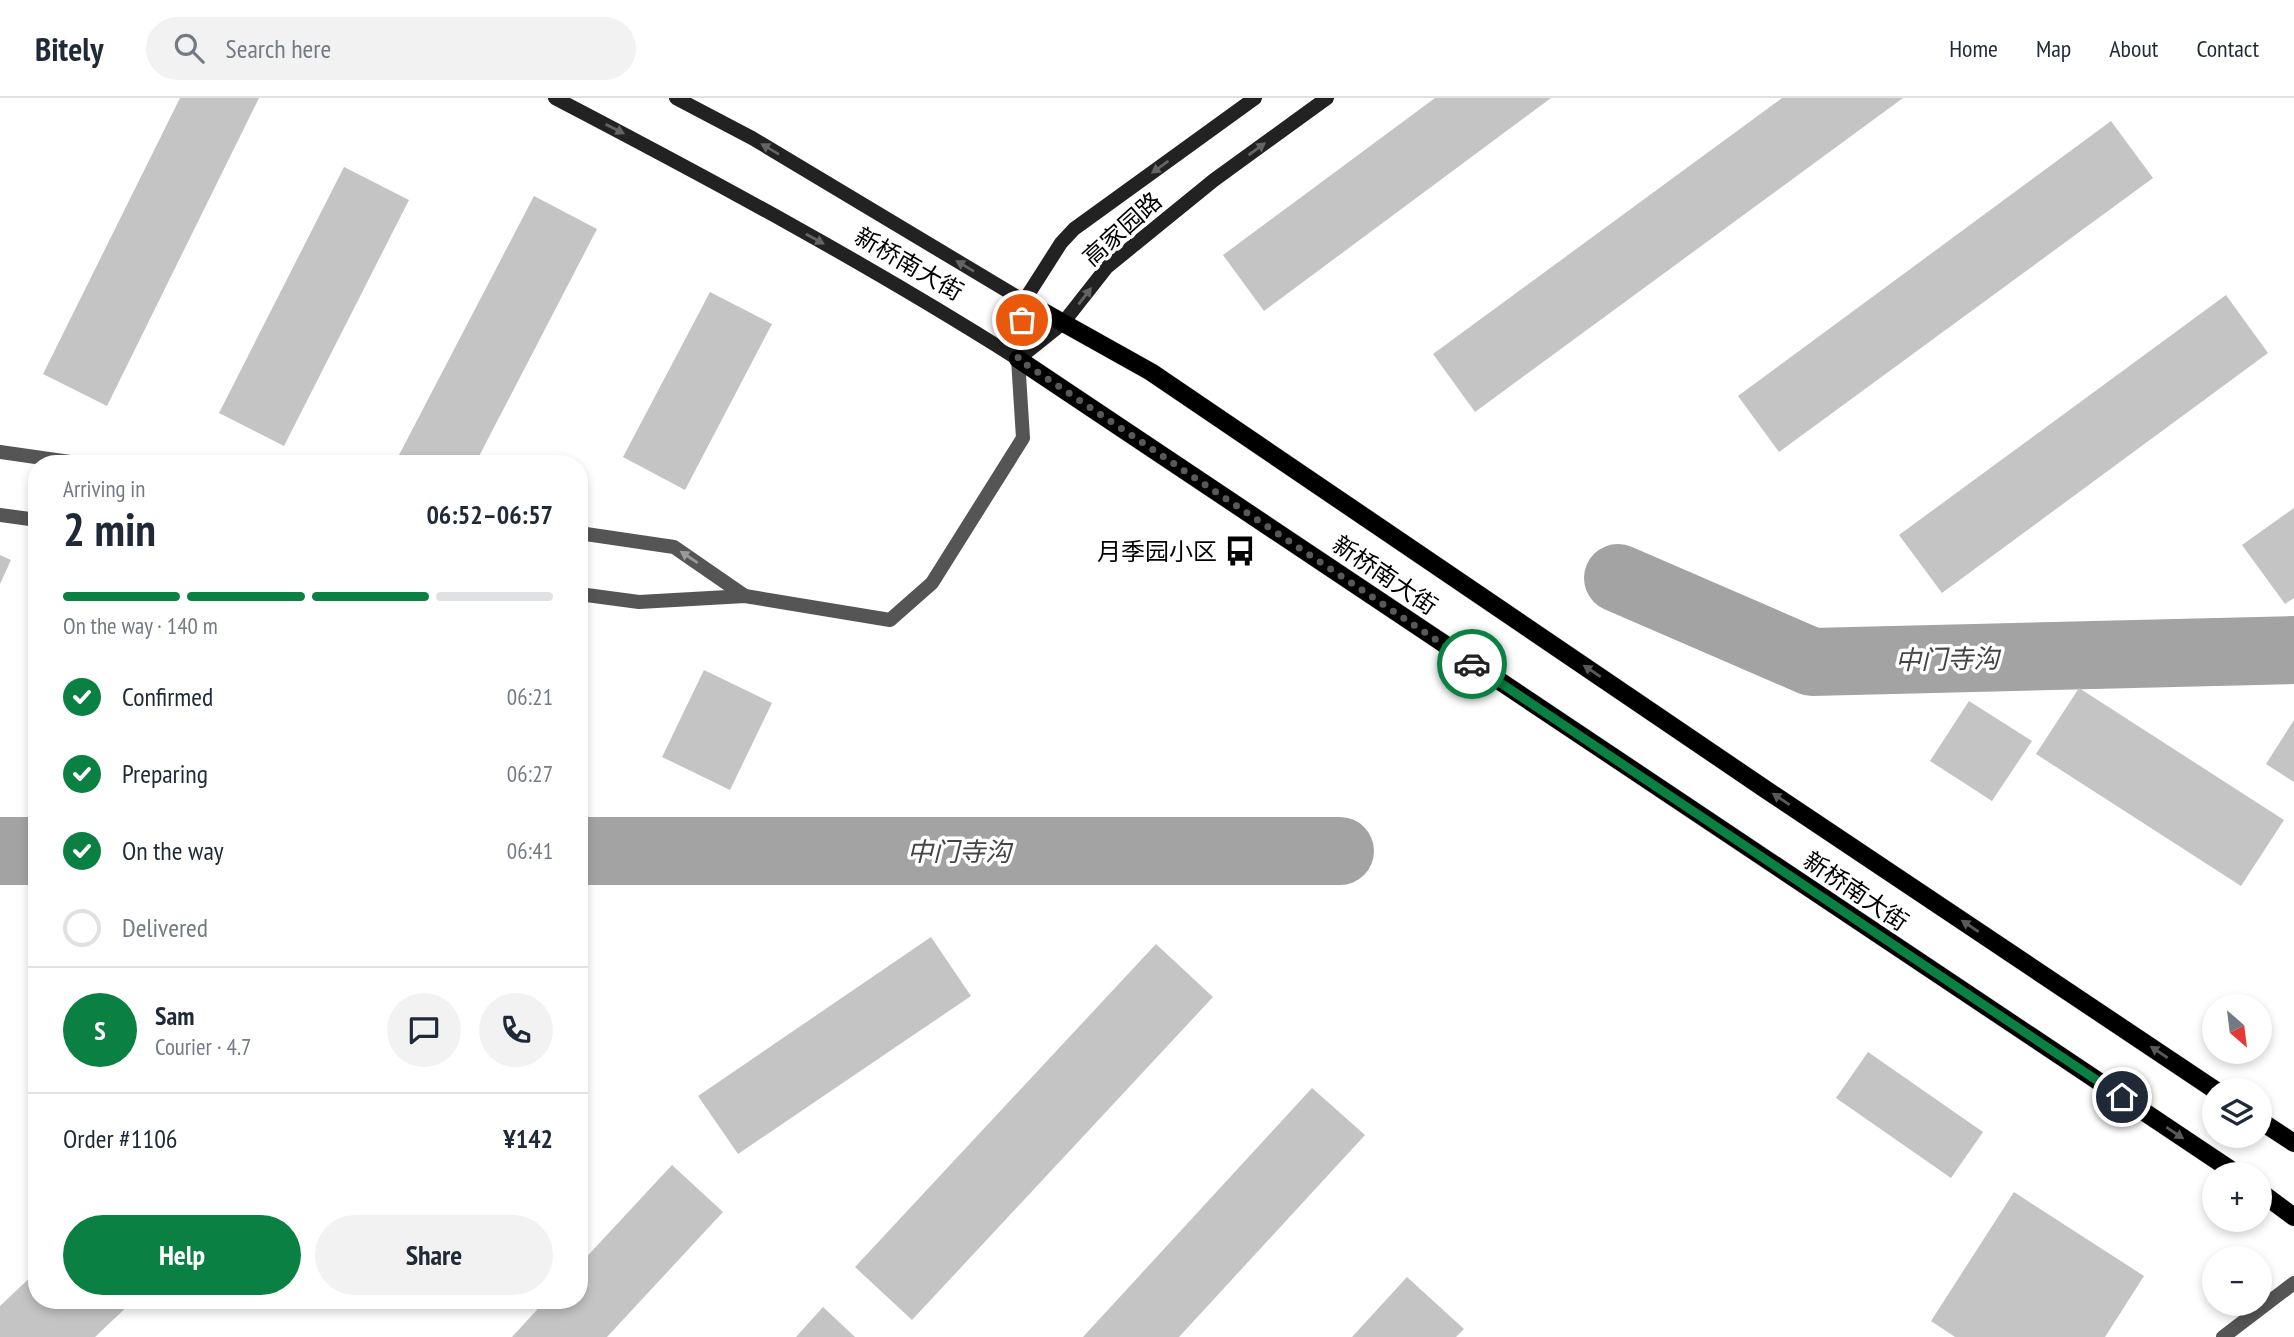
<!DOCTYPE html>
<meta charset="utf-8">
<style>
:root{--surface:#fff;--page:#f2f2f3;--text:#1f2937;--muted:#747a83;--line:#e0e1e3;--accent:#0b8043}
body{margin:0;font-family:"PT Sans Narrow","Noto Sans SC",sans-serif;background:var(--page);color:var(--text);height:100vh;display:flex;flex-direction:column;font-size:26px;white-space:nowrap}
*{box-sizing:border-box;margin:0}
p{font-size:23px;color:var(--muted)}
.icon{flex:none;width:38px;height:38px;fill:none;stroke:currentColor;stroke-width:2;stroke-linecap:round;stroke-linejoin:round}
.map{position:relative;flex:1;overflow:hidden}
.details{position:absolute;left:28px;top:357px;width:560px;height:854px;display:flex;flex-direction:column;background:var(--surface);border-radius:28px;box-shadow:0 4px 10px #0003}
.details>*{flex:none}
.needle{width:46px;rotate:152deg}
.controls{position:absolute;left:2202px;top:896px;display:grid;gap:14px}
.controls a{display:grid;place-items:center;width:70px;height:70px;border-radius:50%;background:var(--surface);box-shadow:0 4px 10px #0003;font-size:35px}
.pin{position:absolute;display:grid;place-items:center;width:60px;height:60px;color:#fff;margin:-30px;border:4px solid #fff;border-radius:50%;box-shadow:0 2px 7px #0007}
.courier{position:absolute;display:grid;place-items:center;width:70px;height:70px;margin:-35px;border:5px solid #0b8043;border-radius:50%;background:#fff;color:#222;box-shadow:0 2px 9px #0007}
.head em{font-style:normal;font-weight:600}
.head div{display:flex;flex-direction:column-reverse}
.head{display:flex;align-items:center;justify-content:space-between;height:119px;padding:0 35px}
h1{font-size:46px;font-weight:600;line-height:52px}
.bar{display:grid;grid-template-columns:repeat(4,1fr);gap:10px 7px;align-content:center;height:84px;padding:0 35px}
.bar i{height:9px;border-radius:5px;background:var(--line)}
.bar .active{background:var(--accent)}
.bar p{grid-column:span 4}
.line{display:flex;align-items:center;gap:18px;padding:0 35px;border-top:2px solid var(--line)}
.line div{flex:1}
.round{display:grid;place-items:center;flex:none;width:74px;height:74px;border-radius:37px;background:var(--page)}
ol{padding:0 35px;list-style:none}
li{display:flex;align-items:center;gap:21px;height:77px}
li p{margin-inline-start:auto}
li .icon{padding:7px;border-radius:50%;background:var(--accent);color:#fff;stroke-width:4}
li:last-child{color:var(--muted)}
li i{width:38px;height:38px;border:4px solid var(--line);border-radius:50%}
.cta{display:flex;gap:14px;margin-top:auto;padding:14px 35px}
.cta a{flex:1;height:80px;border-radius:42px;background:var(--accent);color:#fff;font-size:28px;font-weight:600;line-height:80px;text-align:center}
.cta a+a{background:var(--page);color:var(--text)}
header{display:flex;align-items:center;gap:42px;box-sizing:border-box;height:98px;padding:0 35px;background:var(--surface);border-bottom:2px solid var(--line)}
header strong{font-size:33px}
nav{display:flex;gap:38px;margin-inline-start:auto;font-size:24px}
.search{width:490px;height:63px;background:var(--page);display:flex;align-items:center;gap:18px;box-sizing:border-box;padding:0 24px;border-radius:38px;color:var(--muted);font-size:26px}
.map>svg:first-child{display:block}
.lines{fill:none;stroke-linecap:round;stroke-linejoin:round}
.river{stroke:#a3a3a3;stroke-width:68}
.building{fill:#c4c4c4}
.primary-casing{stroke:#dbdbdb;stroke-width:19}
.minor{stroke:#555;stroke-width:14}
.tertiary{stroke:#555;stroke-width:14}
.secondary{stroke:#222;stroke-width:14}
.primary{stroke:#000;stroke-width:18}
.oneway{fill:#646464}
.oneway2{fill:#999}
.oneway3{fill:#595959}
.done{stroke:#595959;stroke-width:7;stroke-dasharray:0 12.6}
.route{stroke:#0b8043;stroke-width:9}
.labels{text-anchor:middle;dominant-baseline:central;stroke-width:7;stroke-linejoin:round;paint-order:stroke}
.street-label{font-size:24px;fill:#000;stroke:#fff}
.poi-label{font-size:24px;fill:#000;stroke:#fff;text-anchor:end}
.water-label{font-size:26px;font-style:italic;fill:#444;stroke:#fff}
</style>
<header>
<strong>Bitely</strong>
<div class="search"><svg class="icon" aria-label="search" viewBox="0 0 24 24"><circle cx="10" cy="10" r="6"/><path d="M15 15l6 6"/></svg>Search here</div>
<nav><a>Home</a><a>Map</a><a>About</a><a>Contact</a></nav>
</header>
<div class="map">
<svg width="2294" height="1239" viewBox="0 0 2294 1239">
<rect width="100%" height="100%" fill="#fff"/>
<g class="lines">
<!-- river -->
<g class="river">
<path d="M1618 480 1812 564 2294 552"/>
<path d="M0 753H37"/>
<path d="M579 753H1340"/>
</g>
</g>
<!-- building -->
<g class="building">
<path d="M180 0H259L107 308 43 276Z"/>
<path d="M1435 0H1551L1264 213 1223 157Z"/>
<path d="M1782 0H1903L1475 314 1433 256Z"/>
<path d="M2111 23 2153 80 1779 354 1738 298Z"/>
<path d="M344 69 409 102 284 348 219 315Z"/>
<path d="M534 98 597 131 475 366H415L399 357Z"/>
<path d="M710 194 772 226 685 392 623 359Z"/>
<path d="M2226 197 2268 255 1942 495 1899 437Z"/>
<path d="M2294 410V500L2285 506 2242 447Z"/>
<path d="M0 457 11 462 0 486Z"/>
<path d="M704 572 772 605 730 692 662 659Z"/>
<path d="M2079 590 2284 722 2241 788 2036 656Z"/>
<path d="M1969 603 2032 643 1992 703 1930 663Z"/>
<path d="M2294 622V684L2266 666Z"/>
<path d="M931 839 971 898 738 1056 698 998Z"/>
<path d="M1156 846 1213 899 912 1222 855 1169Z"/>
<path d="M1868 954 1983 1034 1951 1080 1836 1000Z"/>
<path d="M1312 990 1365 1037 1179 1239H1083Z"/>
<path d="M672 1067 723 1114 607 1239H512L546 1202H579V1167Z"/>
<path d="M2014 1094 2144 1178 2105 1239H1955L1931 1223Z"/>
<path d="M37 1173V1202H134L95 1239H0V1208Z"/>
<path d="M1407 1179 1464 1231 1456 1239H1352Z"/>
<path d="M823 1209 855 1239H796Z"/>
</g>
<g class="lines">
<!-- primary casing -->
<g class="primary-casing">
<g id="primary">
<path d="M1024 203 1151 274 1768 693 2215 992"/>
<path d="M1018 261 2237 1076"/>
<path d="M2259 1022 2294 1045"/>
<path d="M2259 1093 2294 1119"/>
</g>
</g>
<!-- minor -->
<g class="minor">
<path d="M0 354 84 366"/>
<path d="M0 417 37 422"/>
<path d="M579 435 674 449 745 498"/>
<path d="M579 496 639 504 745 498 890 522 932 485 1023 340 1018 261"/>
</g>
<!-- tertiary -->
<path class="tertiary" d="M2223 1239 2294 1185"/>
<!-- secondary -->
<g class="secondary">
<path d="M555 0C712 82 868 166 1018 261"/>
<path d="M676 0 752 40 1024 203"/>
<path d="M1018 261 1063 225 1107 169 1214 82 1327 0"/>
<path d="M1018 261 1024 203 1061 145 1074 131 1255 0"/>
</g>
<!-- primary -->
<use href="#primary" class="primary"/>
</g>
<!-- one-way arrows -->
<defs><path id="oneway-solid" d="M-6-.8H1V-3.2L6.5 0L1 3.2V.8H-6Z" transform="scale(1.75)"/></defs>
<g class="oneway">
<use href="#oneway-solid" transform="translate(615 31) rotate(27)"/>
<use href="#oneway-solid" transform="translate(770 51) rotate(-149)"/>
<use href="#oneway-solid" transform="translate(1257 51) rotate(-36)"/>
<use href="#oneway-solid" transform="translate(1160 69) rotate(144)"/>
<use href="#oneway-solid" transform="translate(815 141) rotate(29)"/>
<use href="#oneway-solid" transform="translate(965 168) rotate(-149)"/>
<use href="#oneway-solid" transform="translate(1085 198) rotate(-52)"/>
</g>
<use class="oneway2" href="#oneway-solid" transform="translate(689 459) rotate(-146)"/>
<g class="oneway3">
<use href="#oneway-solid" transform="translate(1592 573) rotate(-146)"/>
<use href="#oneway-solid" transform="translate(1781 701) rotate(-146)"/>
<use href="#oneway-solid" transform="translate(1970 828) rotate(-146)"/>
<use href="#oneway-solid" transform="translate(2159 954) rotate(-146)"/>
<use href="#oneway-solid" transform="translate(2175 1035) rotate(34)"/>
</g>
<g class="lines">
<!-- done -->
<path class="done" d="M1022 222 1018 261 1472 566"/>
<!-- route -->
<path class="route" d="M1472 566 2122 999"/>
</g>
<!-- icons -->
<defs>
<g id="bus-bare" transform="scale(2.415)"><path d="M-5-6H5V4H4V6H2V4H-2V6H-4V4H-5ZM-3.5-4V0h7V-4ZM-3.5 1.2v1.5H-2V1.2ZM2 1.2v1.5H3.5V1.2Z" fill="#000" stroke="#fff" stroke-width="2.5" paint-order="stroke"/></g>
</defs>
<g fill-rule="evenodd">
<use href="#bus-bare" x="1240" y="453"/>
</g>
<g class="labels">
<!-- street labels -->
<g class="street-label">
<text transform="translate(1122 131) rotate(-42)">高家园路</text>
<text transform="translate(909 166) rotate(30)">新桥南大街</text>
<text transform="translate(1385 477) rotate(34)">新桥南大街</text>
<text transform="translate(1856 793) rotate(34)">新桥南大街</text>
</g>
<!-- poi labels -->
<g class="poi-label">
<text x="1217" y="453">月季园小区</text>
</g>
<!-- water labels -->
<g class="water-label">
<text transform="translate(1947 561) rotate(-1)">中门寺沟</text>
<text x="959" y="753">中门寺沟</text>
</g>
</g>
</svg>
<div class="controls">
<a><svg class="needle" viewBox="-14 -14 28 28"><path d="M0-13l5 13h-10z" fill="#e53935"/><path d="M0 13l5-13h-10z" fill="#747a83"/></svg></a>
<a><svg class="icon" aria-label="layers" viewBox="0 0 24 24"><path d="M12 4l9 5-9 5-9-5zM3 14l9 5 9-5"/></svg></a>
<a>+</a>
<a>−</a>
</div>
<div class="pin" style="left:1022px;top:222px;background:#ea580c"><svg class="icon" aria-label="bag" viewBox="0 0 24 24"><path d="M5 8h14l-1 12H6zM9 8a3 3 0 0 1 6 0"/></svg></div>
<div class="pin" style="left:2122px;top:999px;background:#1f2937"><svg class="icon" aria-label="home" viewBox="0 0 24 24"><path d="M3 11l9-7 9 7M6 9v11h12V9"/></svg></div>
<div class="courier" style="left:1472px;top:566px"><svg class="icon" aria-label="car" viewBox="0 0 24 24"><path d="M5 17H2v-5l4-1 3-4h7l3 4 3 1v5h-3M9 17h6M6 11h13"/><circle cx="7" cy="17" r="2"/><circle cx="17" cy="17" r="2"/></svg></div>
<section class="details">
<div class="head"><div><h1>2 min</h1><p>Arriving in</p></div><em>06:52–06:57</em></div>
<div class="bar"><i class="active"></i><i class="active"></i><i class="active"></i><i></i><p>On the way · 140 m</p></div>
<ol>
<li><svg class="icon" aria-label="check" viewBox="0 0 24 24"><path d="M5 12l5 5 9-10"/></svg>Confirmed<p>06:21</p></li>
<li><svg class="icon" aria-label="check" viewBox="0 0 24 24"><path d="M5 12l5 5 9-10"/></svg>Preparing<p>06:27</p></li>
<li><svg class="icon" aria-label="check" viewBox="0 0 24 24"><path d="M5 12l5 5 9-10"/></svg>On the way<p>06:41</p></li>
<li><i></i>Delivered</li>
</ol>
<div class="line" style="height:126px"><b class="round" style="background:var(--accent);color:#fff">S</b><div><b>Sam</b><p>Courier · 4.7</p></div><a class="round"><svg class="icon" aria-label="chat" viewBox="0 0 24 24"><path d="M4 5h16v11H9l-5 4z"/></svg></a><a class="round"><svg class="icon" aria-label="phone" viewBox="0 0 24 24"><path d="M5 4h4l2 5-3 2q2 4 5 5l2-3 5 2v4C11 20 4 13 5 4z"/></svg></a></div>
<div class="line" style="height:91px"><div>Order #1106</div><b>¥142</b></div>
<div class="cta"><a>Help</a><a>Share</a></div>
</section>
</div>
